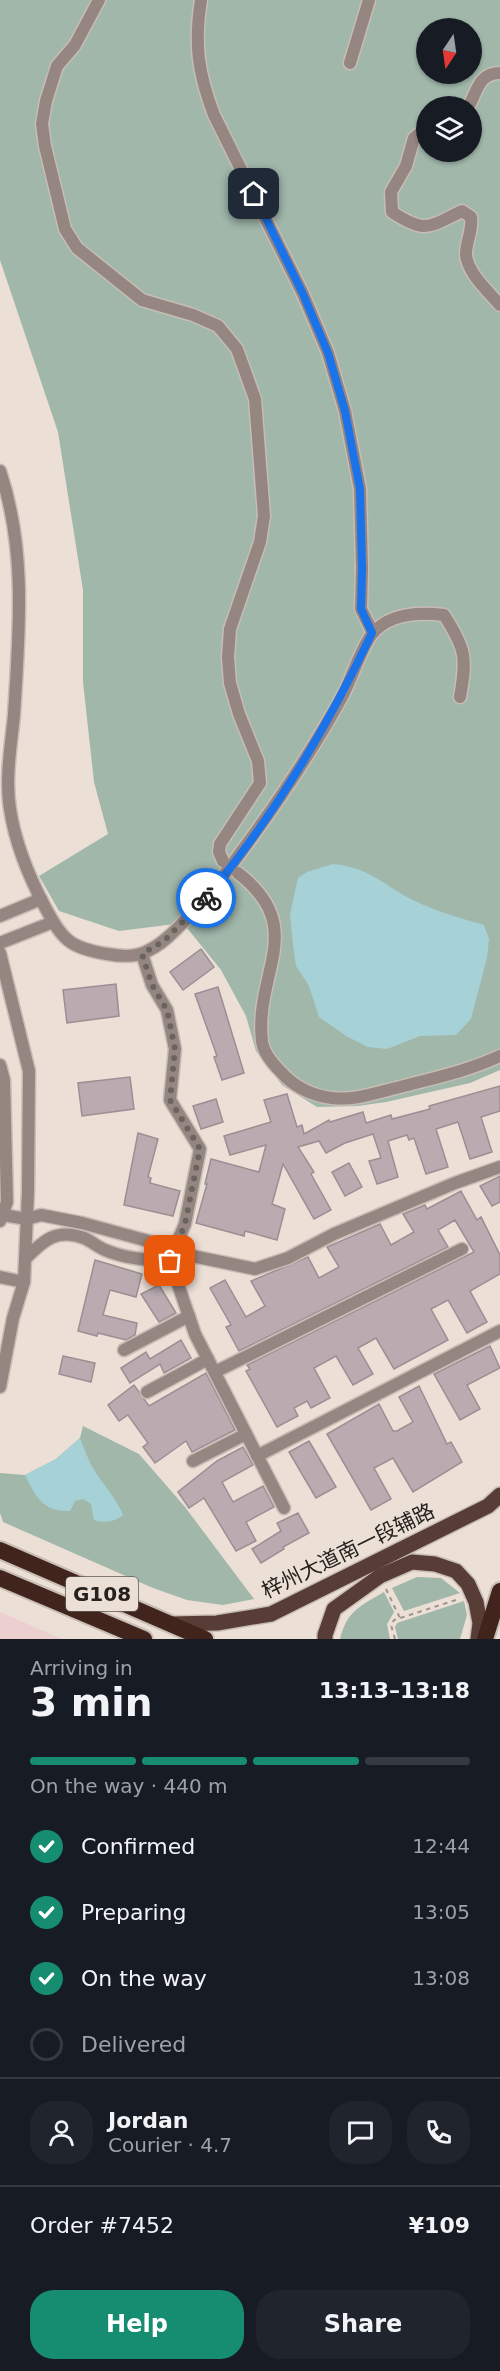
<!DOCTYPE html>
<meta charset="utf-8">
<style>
:root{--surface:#171b24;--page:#20242c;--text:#f1f3f6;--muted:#9ea1a6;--line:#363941;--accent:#168d70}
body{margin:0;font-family:"DejaVu Sans","Noto Sans SC",sans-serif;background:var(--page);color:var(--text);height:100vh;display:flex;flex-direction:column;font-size:22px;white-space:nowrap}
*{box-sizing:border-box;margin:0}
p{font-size:20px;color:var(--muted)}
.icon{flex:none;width:33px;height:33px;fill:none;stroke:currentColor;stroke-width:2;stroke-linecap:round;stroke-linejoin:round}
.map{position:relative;height:1639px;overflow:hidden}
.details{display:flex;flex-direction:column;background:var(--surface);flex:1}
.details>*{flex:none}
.needle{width:39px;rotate:193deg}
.fabs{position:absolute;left:416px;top:18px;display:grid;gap:12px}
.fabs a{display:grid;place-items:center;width:66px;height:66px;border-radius:50%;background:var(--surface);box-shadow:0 2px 4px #0004;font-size:30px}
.pin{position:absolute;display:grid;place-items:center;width:51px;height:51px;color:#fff;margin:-26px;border-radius:12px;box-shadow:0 3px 9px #0006}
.courier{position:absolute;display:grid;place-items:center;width:60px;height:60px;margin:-30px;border:4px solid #1a73e8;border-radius:50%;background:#fff;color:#222;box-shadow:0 2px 8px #0007}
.headline em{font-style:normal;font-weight:800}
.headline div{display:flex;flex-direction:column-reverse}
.headline{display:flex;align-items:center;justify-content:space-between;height:102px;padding:0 30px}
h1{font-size:39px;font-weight:800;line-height:45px}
.bar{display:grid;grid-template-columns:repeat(4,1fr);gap:9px 6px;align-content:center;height:72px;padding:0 30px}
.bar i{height:8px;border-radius:4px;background:var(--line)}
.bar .selected{background:var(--accent)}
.bar p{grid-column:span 4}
.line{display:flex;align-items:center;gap:15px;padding:0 30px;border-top:2px solid var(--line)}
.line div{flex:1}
.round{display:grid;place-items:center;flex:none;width:63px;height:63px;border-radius:24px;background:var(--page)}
ol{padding:0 30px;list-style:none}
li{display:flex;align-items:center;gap:18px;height:66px}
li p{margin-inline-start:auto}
li .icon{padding:6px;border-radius:50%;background:var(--accent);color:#fff;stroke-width:4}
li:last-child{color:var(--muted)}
li i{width:33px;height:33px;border:3px solid var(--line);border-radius:50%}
.action{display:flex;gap:12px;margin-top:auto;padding:12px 30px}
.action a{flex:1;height:69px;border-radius:24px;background:var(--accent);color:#fff;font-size:24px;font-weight:800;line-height:69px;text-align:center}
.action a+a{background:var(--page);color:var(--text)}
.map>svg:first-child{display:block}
.commercial{fill:#ebd0cf}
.green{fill:#a0b7aa;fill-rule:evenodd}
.water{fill:#a6d1d7}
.building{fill:#b9abb0;stroke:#9c8e93;stroke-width:1.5}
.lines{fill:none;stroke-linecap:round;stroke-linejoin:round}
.minor-casing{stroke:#c7bdb5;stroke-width:15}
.major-casing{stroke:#c7bdb5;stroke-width:18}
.highway-casing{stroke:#c7bdb5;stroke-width:20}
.path{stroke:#9e958e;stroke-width:2;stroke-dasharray:4.5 4.5;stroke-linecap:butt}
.minor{stroke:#968682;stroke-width:12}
.major{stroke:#583d36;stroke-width:15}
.highway{stroke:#41241c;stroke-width:16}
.done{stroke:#6a645e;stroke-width:6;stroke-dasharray:0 10.8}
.route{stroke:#1a73e8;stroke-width:8}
.labels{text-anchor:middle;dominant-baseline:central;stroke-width:6;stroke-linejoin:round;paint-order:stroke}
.shield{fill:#ebdfd6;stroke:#605a55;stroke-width:1.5}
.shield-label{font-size:20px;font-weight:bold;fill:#25211e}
.street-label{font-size:21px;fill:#25211e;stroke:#ebdfd6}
</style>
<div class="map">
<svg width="500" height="1639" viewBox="0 0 500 1639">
<rect width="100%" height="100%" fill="#ebdfd6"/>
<!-- commercial -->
<path class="commercial" d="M0 1612 62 1639H0Z"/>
<!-- green -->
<g class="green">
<path d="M0 0H500V1070L470 1083 386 1102 358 1106 317 1107 282 1085 256 1051 246 1016 221 970 183 923 119 931 59 911 39 876 108 834 94 782 83 682V590L58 432 0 260ZM426 28H471V74H426ZM426 106H471V152H426Z"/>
<path d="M83 1426 139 1454 185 1507 254 1599 223 1605 187 1600 153 1588 3 1522 0 1513V1473L25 1475 56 1459 80 1438Z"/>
<path d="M417 1577 441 1578 460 1593 404 1611 392 1588Z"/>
<path d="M384 1592 394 1612 387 1624 390 1639H340C347 1611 360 1606 384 1592Z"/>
<path d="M464 1601 467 1615 460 1639H398L395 1627 397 1623Z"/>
</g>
<!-- water -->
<g class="water">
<path d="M333 864C369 867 383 885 413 900 435 911 460 918 484 925L489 939 487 958 471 1019 456 1035 420 1036 387 1049 368 1047 346 1036 319 1017 309 986 296 966 293 945 290 914 298 878 307 872Z"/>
<path d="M80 1438C84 1448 88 1460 94 1470 103 1484 117 1499 123 1515 116 1522 103 1523 94 1520L91 1504 83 1499 75 1501 70 1511C43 1512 36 1497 25 1475L56 1459Z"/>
</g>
<!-- building -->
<g class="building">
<path d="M201 949 214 967 183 990 170 972Z"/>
<path d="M116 984 119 1016 67 1023 63 990Z"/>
<path d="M218 987 244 1073 222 1080 214 1057 217 1056 195 994Z"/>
<path d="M130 1077 134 1109 82 1116 78 1083Z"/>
<path d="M500 1086V1111L481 1117 492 1152 470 1159 458 1122 436 1129 448 1167 426 1174 414 1138 409 1140 407 1135 388 1141 398 1177 377 1184 369 1161 381 1158 373 1134 345 1143 326 1153 319 1141 298 1147 314 1172 311 1174 331 1210 314 1219 283 1164 272 1204 285 1209 277 1240 245 1231 244 1236 196 1223 207 1184H205L211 1159 259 1172 266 1145 230 1155 224 1136 271 1122 264 1100 287 1094 297 1127 302 1125 304 1134 329 1120 330 1122 363 1112 366 1123 391 1115 392 1119 430 1109 429 1106Z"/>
<path d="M216 1099 223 1122 201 1129 193 1106Z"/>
<path d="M138 1133 158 1139 148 1177 151 1178 150 1183 180 1191 173 1216 124 1205Z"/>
<path d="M349 1163 362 1187 345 1196 332 1172Z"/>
<path d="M500 1176V1202L492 1206 480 1186Z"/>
<path d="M461 1191 477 1220 481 1217 500 1255V1274L470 1291 487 1322 467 1333 448 1300 431 1309 448 1340 394 1369 376 1338 358 1348 373 1374 353 1385 336 1356 314 1368 330 1398 311 1408 307 1401 294 1408 298 1416 277 1427 246 1371 250 1369 247 1365 474 1252 455 1220 438 1230 448 1247 239 1351 226 1327 231 1325 210 1288 225 1280 246 1317 265 1306 251 1281 308 1257 319 1278 339 1267 327 1247 380 1224 391 1245 414 1232 403 1214 425 1205 427 1209Z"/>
<path d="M95 1260 142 1274 136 1297 110 1290 103 1315 137 1323 135 1335 126 1340 98 1333 97 1336 78 1331Z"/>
<path d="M159 1285 176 1313 159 1322 141 1294Z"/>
<path d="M181 1340 191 1358 164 1373 160 1364 130 1383 121 1368 146 1352 150 1359Z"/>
<path d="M490 1346 500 1368 467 1385 480 1409 460 1420 434 1374Z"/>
<path d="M63 1356 95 1363 91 1382 59 1374Z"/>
<path d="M206 1373 235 1430 192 1452 186 1441 155 1463 143 1447 148 1443 128 1415 119 1421 108 1405 134 1385 149 1406Z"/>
<path d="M419 1386 447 1444 451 1442 462 1462 413 1492 393 1458 374 1468 391 1499 371 1510 327 1434 379 1404 393 1431H397L413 1422 399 1397Z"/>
<path d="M309 1441 336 1487 316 1498 289 1452Z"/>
<path d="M243 1447 253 1465 222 1482 233 1502 263 1486 274 1507 246 1522 256 1541 236 1551 204 1498 189 1508 178 1492 217 1461Z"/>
<path d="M298 1513 309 1533 283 1547 284 1549 261 1563 252 1549 281 1531 277 1523Z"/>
</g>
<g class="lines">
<!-- minor casing -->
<g class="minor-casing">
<g id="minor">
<path d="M99 0 75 45 57 66 46 101 42 124 45 146 65 229 77 248 142 300 193 315 218 326 237 349 255 399 264 516 260 542 230 629 228 657 230 683 239 714 258 761 260 783 220 844 219 852 223 861"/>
<path d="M201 0C194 44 198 73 214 115L303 294 328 353 345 411 360 489 362 568 361 609 373 633"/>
<path d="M350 63 369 0"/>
<path d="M469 106C477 91 479 73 500 73"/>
<path d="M426 128 414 138 406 166 391 192 392 212C425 234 429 227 462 211L471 217C473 231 466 241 466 254 467 273 489 292 500 305"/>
<path d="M0 471C27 551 19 633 14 715 11 745 5 779 10 809 15 842 29 877 45 907 62 939 69 948 107 954 118 956 133 957 143 953 161 946 175 931 188 917 210 895 228 870 247 844 282 796 314 748 343 695 352 678 361 648 372 634 390 612 420 612 444 615 466 649 467 658 460 697"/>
<path d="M238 873C309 928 254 972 262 1041 263 1053 273 1064 281 1072 294 1087 313 1096 332 1098 355 1101 378 1092 400 1087 434 1078 468 1071 500 1056"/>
<path d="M0 916 41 899"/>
<path d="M0 943 53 922"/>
<path d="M0 953 29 1071 28 1192 24 1282 13 1318 0 1387"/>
<path d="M142 954 152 985 167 1010 175 1049 170 1100 200 1149 185 1224 173 1252 255 1269 288 1258 334 1234 455 1183 500 1167"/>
<path d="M0 1065 4 1080 7 1202 0 1221"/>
<path d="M3 1215 27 1219 41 1215 82 1223 152 1242 173 1252 170 1261C148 1260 126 1259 105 1250 98 1247 91 1241 84 1238 57 1228 44 1240 26 1258"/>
<path d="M170 1261 195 1334 284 1508"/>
<path d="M0 1277 24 1282"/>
<path d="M124 1350 189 1316"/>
<path d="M215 1372 462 1249"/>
<path d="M147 1392 208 1359"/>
<path d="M257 1456 500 1331"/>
<path d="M193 1461 246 1434"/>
</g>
</g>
<!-- major casing -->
<g class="major-casing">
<g id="major">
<path d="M171 1624 217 1623 271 1614 488 1506 500 1495"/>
<path d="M325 1639V1635L334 1609 380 1576 412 1562 435 1564 456 1571 468 1584 476 1602 480 1623 478 1639"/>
</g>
</g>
<!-- highway casing -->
<g class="highway-casing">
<g id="highway">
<path d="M0 1550 205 1639"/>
<path d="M0 1578 144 1639"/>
<path d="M485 1639 500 1591"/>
</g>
</g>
<!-- path -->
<g class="path">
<path d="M386 1589 400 1618"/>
<path d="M395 1639 391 1625 394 1620 459 1599"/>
</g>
<!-- minor -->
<use href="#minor" class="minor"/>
<!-- major -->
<use href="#major" class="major"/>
<!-- highway -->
<use href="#highway" class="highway"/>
</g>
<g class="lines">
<!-- done -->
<path class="done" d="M170 1261 185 1224 200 1149 170 1100 175 1049 167 1010 152 985 142 954 164 941 206 898"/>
<!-- route -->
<path class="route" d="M206 898C274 817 327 728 372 633L361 609 362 568 360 489 345 411 328 353 303 294 254 194"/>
</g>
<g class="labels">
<!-- shield labels -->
<rect class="shield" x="66" y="1577" width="72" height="34" rx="4.5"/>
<g class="shield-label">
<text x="102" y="1594">G108</text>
</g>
<!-- street labels -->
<g class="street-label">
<text transform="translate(348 1551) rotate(-26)">梓州大道南一段辅路</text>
</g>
</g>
</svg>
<div class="fabs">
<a><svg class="needle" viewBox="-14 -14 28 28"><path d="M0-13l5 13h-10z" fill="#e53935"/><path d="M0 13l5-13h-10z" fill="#9ea1a6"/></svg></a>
<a><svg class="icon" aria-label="layers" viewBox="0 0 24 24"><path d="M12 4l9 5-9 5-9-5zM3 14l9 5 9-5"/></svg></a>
</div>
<div class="pin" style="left:170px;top:1261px;background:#ea580c"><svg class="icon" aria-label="bag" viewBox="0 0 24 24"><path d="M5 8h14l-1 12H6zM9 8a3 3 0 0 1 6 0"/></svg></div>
<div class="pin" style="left:254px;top:194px;background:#1f2937"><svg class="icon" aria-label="home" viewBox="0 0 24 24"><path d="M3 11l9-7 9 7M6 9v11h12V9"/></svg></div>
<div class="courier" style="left:206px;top:898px"><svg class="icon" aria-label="bike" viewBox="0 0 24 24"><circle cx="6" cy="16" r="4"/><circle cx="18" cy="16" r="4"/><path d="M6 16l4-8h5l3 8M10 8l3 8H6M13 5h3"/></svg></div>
</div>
<section class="details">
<div class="headline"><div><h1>3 min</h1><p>Arriving in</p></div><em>13:13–13:18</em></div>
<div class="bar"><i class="selected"></i><i class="selected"></i><i class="selected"></i><i></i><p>On the way · 440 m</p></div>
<ol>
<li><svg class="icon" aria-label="check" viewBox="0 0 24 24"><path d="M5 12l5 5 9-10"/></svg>Confirmed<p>12:44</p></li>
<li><svg class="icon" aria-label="check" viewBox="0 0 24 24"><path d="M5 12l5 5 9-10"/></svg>Preparing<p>13:05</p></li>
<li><svg class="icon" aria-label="check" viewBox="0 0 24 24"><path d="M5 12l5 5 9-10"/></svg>On the way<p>13:08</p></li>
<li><i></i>Delivered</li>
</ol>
<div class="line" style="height:108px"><a class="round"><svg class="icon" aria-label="person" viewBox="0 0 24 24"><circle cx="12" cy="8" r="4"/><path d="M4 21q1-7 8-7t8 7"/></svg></a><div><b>Jordan</b><p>Courier · 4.7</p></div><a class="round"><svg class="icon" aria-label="chat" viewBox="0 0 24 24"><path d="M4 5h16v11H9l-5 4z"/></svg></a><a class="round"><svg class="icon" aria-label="phone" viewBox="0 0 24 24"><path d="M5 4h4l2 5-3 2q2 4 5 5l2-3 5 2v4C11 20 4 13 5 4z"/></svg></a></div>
<div class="line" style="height:78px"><div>Order #7452</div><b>¥109</b></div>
<div class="action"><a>Help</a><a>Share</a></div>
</section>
